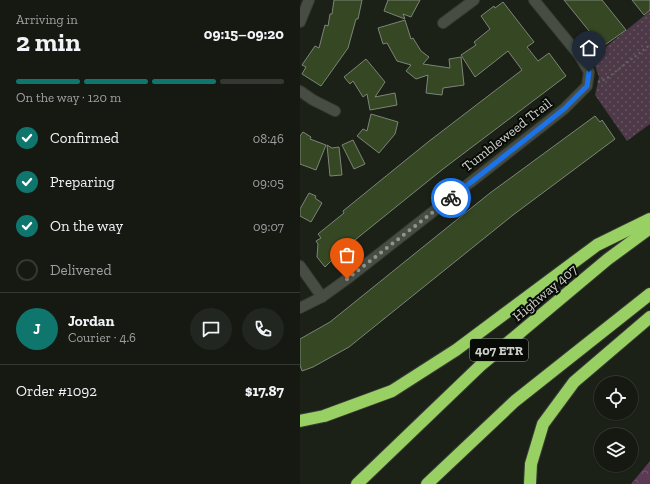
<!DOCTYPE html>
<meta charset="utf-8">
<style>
:root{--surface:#151912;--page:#222620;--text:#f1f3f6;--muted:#9da09f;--line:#343832;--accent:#0f766e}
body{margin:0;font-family:"Zilla Slab",serif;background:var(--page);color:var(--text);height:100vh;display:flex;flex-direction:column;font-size:15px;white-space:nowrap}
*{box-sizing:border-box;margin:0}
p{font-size:13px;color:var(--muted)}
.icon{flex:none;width:22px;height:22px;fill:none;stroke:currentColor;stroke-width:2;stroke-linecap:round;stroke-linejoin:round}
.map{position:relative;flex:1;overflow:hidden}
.panel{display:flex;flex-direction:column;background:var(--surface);width:300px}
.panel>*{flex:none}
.controls{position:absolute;left:294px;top:376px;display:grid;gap:8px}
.controls a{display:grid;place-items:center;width:44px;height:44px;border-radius:50%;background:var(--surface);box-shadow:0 1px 3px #0004,0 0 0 1px var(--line);font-size:20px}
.pin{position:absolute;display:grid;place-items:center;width:34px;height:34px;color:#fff;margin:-41px -17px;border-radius:50% 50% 50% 0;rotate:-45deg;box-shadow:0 0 4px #0007}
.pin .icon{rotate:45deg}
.courier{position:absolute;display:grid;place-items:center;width:40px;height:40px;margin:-20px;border:3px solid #1a73e8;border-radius:50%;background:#fff;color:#222;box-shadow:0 1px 5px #0007}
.summary em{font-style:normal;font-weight:700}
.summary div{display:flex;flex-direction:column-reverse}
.summary{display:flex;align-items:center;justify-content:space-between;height:68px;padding:0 16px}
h1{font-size:26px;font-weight:700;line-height:30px}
.bar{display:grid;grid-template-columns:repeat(4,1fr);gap:6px 4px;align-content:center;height:48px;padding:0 16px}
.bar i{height:5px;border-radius:3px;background:var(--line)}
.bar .selected{background:var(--accent)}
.bar p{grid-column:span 4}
.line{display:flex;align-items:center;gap:10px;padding:0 16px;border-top:1px solid var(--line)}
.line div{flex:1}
.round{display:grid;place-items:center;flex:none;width:42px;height:42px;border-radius:21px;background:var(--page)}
ol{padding:0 16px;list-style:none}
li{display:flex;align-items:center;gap:12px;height:44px}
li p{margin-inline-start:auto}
li .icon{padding:4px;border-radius:50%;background:var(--accent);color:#fff;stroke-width:4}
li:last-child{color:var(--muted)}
li i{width:22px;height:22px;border:2px solid var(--line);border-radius:50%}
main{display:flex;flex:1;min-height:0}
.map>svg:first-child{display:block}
.forest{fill:url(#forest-crowns)}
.park{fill:url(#park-dots)}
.building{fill:#354823;stroke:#7d8478}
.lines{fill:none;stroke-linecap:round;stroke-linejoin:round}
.minor-casing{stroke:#373b34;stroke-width:12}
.highway-casing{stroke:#373b34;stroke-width:14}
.path{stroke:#62665e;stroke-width:2;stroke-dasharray:2 3;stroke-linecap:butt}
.minor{stroke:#474d43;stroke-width:10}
.highway{stroke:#98d063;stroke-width:12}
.done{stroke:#90948d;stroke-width:4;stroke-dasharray:0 7.2}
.route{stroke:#1a73e8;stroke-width:5}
.labels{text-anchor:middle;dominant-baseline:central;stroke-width:4;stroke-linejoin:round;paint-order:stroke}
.shield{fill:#080a06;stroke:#939691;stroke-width:1}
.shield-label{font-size:13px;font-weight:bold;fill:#cfd2cc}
.street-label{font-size:14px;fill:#cfd2cc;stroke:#080a06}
</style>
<main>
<section class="panel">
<div class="summary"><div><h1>2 min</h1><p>Arriving in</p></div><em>09:15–09:20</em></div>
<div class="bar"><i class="selected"></i><i class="selected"></i><i class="selected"></i><i></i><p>On the way · 120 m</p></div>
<ol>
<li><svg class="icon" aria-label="check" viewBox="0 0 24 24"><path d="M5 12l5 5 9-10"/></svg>Confirmed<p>08:46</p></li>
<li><svg class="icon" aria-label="check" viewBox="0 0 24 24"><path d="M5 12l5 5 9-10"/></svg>Preparing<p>09:05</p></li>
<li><svg class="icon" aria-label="check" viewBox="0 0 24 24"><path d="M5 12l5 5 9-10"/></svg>On the way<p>09:07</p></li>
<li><i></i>Delivered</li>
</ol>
<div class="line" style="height:72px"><b class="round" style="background:var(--accent);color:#fff">J</b><div><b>Jordan</b><p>Courier · 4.6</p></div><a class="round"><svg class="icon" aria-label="chat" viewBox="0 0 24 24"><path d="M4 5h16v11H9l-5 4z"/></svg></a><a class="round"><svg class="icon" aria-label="phone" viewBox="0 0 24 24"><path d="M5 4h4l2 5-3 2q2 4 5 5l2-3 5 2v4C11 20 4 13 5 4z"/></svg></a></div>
<div class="line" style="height:52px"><div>Order #1092</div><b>$17.87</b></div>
</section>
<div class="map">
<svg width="350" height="484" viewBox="0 0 350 484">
<defs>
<pattern id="forest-crowns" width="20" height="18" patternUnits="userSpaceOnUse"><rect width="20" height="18" fill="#5c3a55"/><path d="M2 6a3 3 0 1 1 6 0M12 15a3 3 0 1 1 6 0" fill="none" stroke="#72566c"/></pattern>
<pattern id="park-dots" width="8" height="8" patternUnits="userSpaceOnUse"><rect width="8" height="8" fill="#4d3948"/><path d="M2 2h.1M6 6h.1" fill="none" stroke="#665561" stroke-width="1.8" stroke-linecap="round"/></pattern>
</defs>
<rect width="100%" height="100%" fill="#1c2118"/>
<!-- forest -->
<path class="forest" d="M350 461V484H331Z"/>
<!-- park -->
<path class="park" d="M350 11V124L327 141 295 95 299 77 292 58Z"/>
<!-- building -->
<g class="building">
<path d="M34 0H62L58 19H56L48 48 21 86 2 74 6 67 2 65 15 46 19 48 25 25 28 26 30 14H32Z"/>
<path d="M88 0H120L111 17 103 14 105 19 84 11Z"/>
<path d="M264 0H302L326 30 302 47Z"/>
<path d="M332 0H350V10L344 15Z"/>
<path d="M203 2 234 42 227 47 238 61 249 53 266 76 143 169 40 252 25 267 17 257 18 244 16 241 21 238 18 234 44 213 43 211 128 142 222 70 208 51 175 77 161 55 176 45 174 42 190 29 181 16 194 6 195 8Z"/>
<path d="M105 20 111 39 113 38 121 51 129 57 123 64 150 68 149 59 161 57 164 85 143 88 142 95 126 93 128 75 116 79 106 71 111 65 97 61 87 43 83 44 78 28Z"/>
<path d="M66 59 85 82 75 97 95 93 97 105 70 110 67 94 63 97 53 81 50 84 44 77Z"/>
<path d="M71 114 98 122 95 134 79 153 57 136 63 129 67 131Z"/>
<path d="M295 116 300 122 302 120 315 139 213 215 49 347 13 367 2 371 0 365V339L30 322 190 193Z"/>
<path d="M3 132 11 137 10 139 26 145 16 170 0 164V136Z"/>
<path d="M53 140 65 164 54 169 42 145Z"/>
<path d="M27 145 32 148 39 147 42 175 30 176Z"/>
<path d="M9 193 16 196 15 198 22 203 11 222 0 216V209Z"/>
</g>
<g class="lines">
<!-- minor casing -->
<g class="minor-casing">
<g id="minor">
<path d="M0 22 9 0"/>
<path d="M143 23 174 0"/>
<path d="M0 91 13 100 35 111"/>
<path d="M0 266 22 297"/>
<path d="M0 308 22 297 47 279 264 109 287 86 289 72 279 55 234 0"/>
</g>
</g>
<!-- highway casing -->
<g class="highway-casing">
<g id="highway">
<path d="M0 421 24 416 92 391 156 350 297 245 350 219"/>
<path d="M57 484 180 366 308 259 350 228"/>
<path d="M127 484 215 401 350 294"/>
<path d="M230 484 231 464 243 424 274 382 350 317"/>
</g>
</g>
<!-- path -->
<path class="path" d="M298 82 306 79 350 45"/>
<!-- minor -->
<use href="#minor" class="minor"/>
<!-- highway -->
<use href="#highway" class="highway"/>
</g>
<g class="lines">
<!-- done -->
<path class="done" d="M47 279 151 198"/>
<!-- route -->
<path class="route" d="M151 198 264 109 287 86 289 72"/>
</g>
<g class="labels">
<!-- shield labels -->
<rect class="shield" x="170" y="339" width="58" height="22" rx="3"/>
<g class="shield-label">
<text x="199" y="350">407 ETR</text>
</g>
<!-- street labels -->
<g class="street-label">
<text transform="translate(207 135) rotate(-38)">Tumbleweed Trail</text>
<text transform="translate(245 293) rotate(-40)">Highway 407</text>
</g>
</g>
</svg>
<div class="controls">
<a><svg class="icon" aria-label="locate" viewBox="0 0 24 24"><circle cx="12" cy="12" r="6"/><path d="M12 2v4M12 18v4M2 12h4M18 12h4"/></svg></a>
<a><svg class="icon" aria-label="layers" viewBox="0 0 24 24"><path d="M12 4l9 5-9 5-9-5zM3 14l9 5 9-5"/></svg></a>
</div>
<div class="pin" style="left:47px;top:279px;background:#ea580c"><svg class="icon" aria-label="bag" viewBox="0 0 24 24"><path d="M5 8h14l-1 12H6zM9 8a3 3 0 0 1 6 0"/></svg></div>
<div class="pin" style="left:289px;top:72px;background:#1f2937"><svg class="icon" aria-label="home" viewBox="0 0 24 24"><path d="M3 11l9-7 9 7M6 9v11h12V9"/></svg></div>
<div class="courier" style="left:151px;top:198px"><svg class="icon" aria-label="bike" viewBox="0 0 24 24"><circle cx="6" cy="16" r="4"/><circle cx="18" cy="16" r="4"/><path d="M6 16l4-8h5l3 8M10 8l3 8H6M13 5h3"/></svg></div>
</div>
</main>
